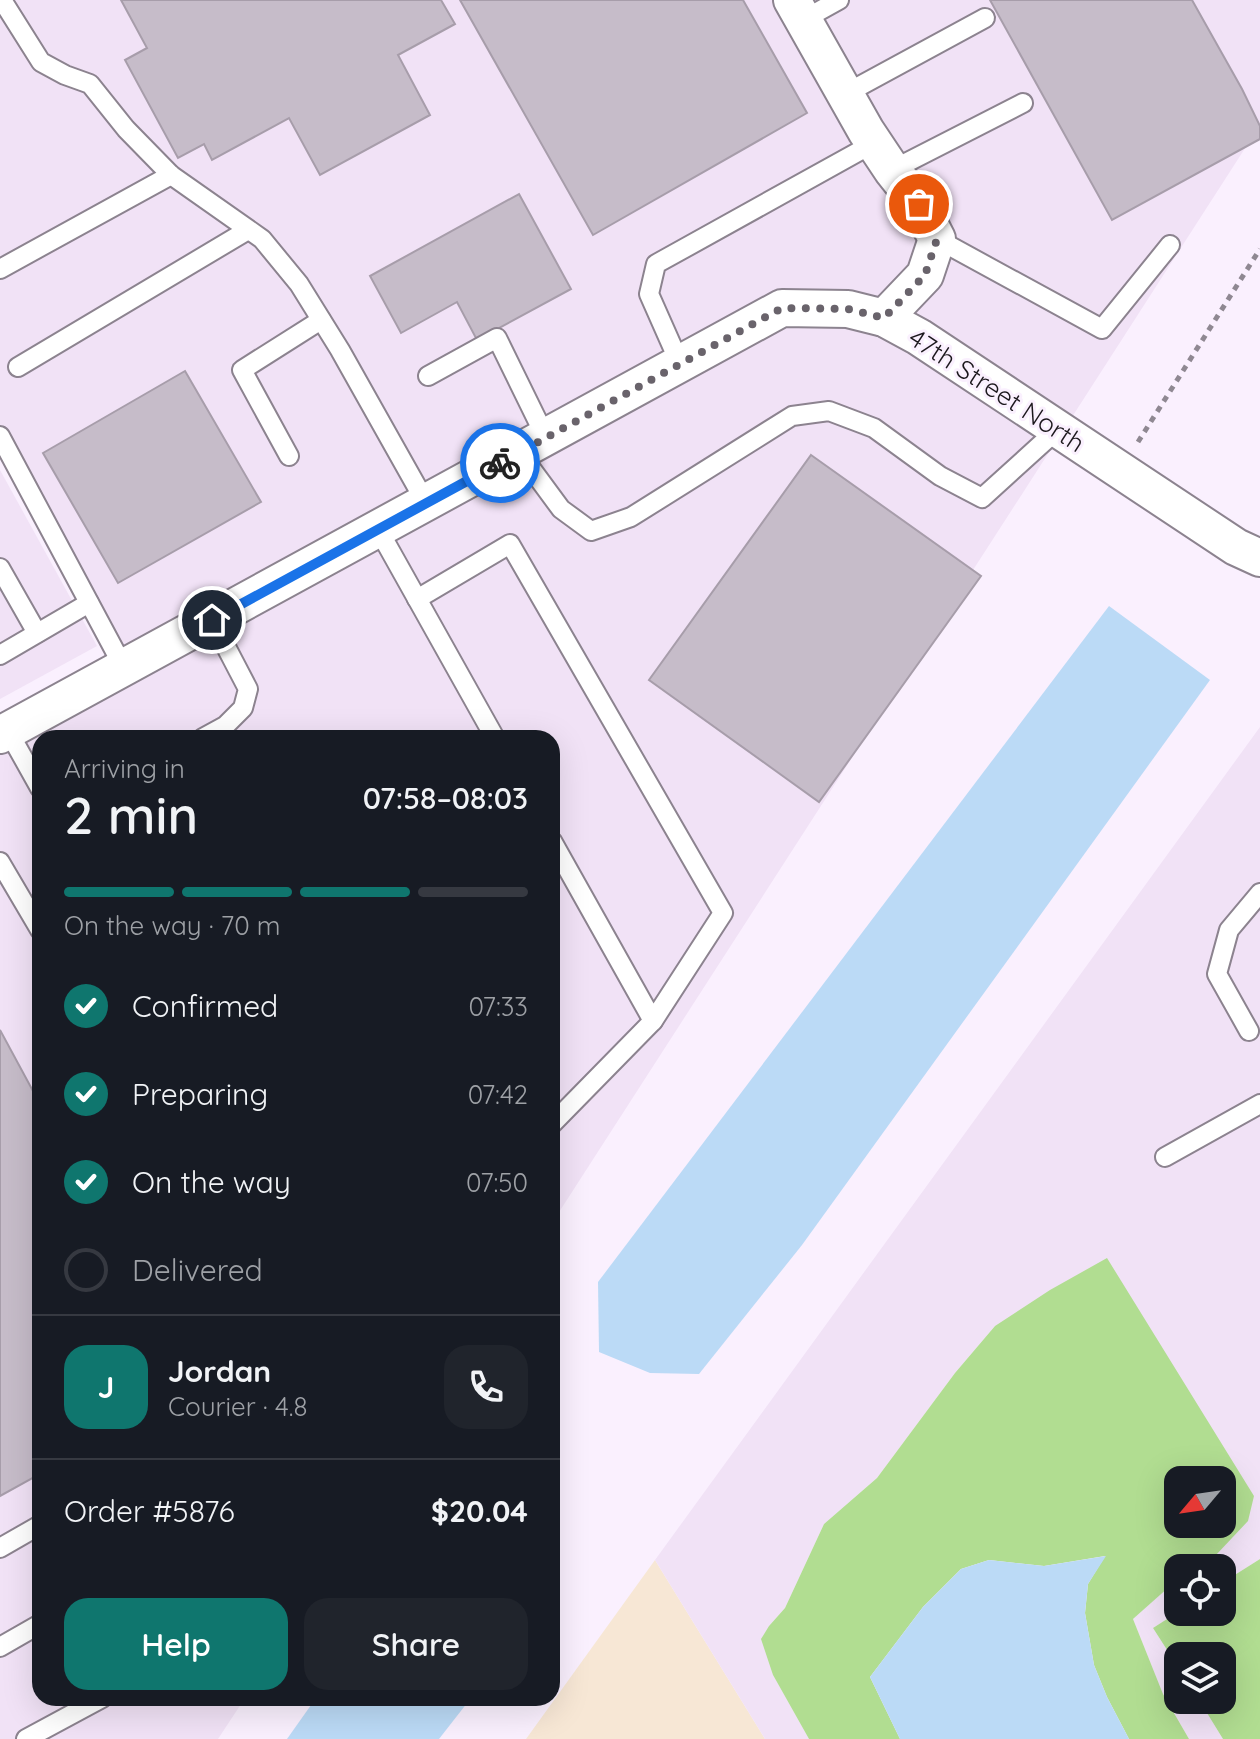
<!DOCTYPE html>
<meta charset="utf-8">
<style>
:root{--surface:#171b24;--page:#20242c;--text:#f1f3f6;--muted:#9ea1a6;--line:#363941;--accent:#0f766e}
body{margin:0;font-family:Quicksand,sans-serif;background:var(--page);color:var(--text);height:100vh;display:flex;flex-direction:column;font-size:30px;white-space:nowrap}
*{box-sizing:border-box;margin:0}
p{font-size:26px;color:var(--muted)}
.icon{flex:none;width:44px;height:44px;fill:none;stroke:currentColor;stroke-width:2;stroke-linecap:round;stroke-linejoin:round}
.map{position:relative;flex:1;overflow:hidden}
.drawer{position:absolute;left:32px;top:730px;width:528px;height:976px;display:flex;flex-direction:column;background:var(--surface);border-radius:24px;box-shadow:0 8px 32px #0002}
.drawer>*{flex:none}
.needle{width:52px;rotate:241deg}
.buttons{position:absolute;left:1164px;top:1466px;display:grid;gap:16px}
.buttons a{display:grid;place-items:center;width:72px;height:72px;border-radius:16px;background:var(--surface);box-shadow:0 8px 32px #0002;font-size:40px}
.pin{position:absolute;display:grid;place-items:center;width:68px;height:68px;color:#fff;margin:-34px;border:4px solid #fff;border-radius:50%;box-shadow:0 2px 8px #0007}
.courier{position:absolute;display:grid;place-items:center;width:80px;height:80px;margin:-40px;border:6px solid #1a73e8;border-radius:50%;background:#fff;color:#222;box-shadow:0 2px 10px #0007}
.overview em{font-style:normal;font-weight:600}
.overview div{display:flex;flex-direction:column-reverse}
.overview{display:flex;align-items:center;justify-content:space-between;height:136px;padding:0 32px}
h1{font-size:52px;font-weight:600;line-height:60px}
.bar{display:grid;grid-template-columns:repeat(4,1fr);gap:12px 8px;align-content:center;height:96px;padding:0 32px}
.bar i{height:10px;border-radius:6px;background:var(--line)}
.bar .on{background:var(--accent)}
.bar p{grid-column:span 4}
.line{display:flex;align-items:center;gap:20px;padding:0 32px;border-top:2px solid var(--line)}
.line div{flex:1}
.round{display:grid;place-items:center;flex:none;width:84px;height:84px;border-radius:24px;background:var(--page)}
ol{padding:0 32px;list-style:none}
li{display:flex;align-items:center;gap:24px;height:88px}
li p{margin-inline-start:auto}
li .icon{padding:8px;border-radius:50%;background:var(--accent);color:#fff;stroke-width:4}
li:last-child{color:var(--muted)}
li i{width:44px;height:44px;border:4px solid var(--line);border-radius:50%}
.cta{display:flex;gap:16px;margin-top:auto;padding:16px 32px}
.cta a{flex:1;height:92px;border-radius:24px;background:var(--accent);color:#fff;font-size:32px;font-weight:600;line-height:92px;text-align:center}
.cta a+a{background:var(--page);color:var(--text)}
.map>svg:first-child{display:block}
.commercial{fill:#f7e7d5}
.built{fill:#f1e2f6}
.green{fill:#b1dd91;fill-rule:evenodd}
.water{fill:#bbdaf6}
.building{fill:#c6bcc9;stroke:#a79daa;stroke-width:2}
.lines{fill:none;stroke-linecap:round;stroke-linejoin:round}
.service-casing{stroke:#8c838f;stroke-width:22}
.minor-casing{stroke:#8c838f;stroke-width:40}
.path{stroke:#8f8892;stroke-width:5;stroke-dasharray:6 6;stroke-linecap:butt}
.service{stroke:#fff;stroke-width:18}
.minor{stroke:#fff;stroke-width:36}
.done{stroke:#69636b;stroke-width:8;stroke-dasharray:0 14.4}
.route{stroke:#1a73e8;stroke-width:10}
.labels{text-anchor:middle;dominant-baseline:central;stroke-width:6;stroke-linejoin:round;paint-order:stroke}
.street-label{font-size:26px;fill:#1b171c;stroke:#faf0fe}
</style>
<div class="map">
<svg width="1260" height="1739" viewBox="0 0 1260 1739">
<rect width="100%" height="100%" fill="#faf0fe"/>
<!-- commercial -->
<path class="commercial" d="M655 1560 765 1739H526Z"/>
<!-- built -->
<g class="built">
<path d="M0 0H772L851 140 904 214 919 242 910 268 880 300 866 296V293H852L838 289 836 292 0 715 103 658 110 639 0 439Z"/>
<path d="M812 0H1260V125L1072 417 911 313 937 286 907 160 881 122Z"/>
<path d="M785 324 844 325 874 333 884 340 886 339 909 351 1053 446 552 1223V738H40V1698H245L218 1739H0V752Z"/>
<path d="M0 470 97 646 0 699Z"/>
<path d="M1260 727V1559L1222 1583V1568H1196L1216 1555 1254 1496 995 1326 955 1373 877 1478 824 1524 785 1608 769 1626 773 1675 809 1739H765L655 1560Z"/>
<path d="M1178 1579V1612L1153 1628 1178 1667V1700H1199L1223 1739H1189L1163 1694 1133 1619Z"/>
</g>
<!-- green -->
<g class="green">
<path d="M1107 1258 1254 1496 1248 1521 1216 1555 1196 1568H1178V1579L1133 1619 1163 1694 1189 1739H1129L1107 1697 1094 1665 1085 1613 1088 1584 1105 1556 1044 1566 989 1560 961 1569 923 1607 870 1677 900 1739H809L773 1675 761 1639 769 1626 785 1608 824 1524 877 1478 955 1373 995 1326 1050 1290ZM1178 1480H1222V1524H1178Z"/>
<path d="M1260 1559V1739H1223L1199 1700H1222V1656H1178V1667L1153 1628 1178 1612H1222V1583Z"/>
</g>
<!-- water -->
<g class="water">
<path d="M1109 606 1210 680 802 1245 699 1374 650 1373 599 1352 598 1282Z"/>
<path d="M1106 1556 1088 1584 1085 1613 1094 1665 1107 1697 1129 1739H900L870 1677 923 1607 961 1569 989 1560 1044 1566Z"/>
<path d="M316 1698H471L439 1739H287Z"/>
</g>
<!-- building -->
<g class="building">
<path d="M121 0H441L455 24 398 55 430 115 320 175 289 118 212 160 204 144 178 158 125 60 147 48Z"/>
<path d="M460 0H743L807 113 593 235Z"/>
<path d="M990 0H1192L1242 89 1260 126V139L1112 220Z"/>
<path d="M519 194 571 289 477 340 457 302 401 333 370 276Z"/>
<path d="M185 371 261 502 118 583 43 453Z"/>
<path d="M811 455 981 576 819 802 649 680Z"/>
<path d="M0 1030 40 1104V1474L0 1496Z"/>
</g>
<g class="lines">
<!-- service casing -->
<g class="service-casing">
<g id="service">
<path d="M2 0 41 62 65 75 90 84 126 129 171 175 262 239 299 284 340 350 426 503"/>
<path d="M803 20 839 0"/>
<path d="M845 94 985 18"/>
<path d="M892 170 1023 103"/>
<path d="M937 239 1102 329 1170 245"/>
<path d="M0 269 171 175"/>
<path d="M680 364 649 294 656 264 874 143"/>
<path d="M18 367 248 230"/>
<path d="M428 376 497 338 546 438"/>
<path d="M0 436 124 668"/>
<path d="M519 452 561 509 591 531 631 517 792 416 829 411 874 428 940 476 982 498 1058 429"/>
<path d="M289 456 242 370 321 320"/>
<path d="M378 529 495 738"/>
<path d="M0 568 37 633"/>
<path d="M417 599 510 544 723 913 653 1021 552 841"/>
<path d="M0 655 89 603"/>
<path d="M8 731 40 788"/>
<path d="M203 738 225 726 243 708 248 689 212 620"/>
<path d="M0 862 40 930"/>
<path d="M1249 1031 1217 974 1229 930 1260 893"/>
<path d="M552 1124 653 1021"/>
<path d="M1165 1157 1260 1104"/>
<path d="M0 1548 40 1525"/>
<path d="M0 1647 40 1624"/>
<path d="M26 1739 102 1698"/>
</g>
</g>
<!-- minor casing -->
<g class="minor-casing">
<g id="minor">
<path d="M792 0 866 131 892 170 919 204 937 239 925 275 884 318"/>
<path d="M0 735 782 308 848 309 884 318 919 337 1236 547 1260 558"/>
</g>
</g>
<!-- path -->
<path class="path" d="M1138 442 1260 249"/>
<!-- service -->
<use href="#service" class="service"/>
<!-- minor -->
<use href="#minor" class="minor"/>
</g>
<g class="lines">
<!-- done -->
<path class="done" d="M500 463 782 308 848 309 884 318 925 275 937 239 919 204"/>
<!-- route -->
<path class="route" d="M212 620 500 463"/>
</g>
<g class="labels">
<!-- street labels -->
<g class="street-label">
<text transform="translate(997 390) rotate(33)">47th Street North</text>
</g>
</g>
</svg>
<div class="buttons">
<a><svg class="needle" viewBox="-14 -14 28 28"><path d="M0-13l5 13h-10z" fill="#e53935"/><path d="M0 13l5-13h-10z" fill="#9ea1a6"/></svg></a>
<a><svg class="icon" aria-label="locate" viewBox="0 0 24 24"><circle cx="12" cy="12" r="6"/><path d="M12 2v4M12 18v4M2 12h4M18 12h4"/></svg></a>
<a><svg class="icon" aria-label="layers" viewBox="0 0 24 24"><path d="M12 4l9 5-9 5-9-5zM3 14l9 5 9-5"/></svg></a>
</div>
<div class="pin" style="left:919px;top:204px;background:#ea580c"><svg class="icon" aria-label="bag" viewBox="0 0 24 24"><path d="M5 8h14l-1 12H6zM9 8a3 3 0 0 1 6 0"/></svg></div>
<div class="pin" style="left:212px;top:620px;background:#1f2937"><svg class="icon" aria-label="home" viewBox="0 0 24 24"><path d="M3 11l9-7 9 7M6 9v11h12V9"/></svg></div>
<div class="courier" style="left:500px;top:463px"><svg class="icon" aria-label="bike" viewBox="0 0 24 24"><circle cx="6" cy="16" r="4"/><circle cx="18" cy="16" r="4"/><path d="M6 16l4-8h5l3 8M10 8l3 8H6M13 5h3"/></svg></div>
<section class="drawer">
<div class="overview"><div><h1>2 min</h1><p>Arriving in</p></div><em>07:58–08:03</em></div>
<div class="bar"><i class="on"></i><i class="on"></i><i class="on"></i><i></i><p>On the way · 70 m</p></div>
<ol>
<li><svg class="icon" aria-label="check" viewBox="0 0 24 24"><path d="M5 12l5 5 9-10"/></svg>Confirmed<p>07:33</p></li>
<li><svg class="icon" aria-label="check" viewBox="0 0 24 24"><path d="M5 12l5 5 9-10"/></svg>Preparing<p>07:42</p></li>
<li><svg class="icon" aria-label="check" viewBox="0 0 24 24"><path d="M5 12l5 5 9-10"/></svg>On the way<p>07:50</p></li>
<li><i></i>Delivered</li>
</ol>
<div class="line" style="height:144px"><b class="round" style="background:var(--accent);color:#fff">J</b><div><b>Jordan</b><p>Courier · 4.8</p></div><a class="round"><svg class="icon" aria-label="phone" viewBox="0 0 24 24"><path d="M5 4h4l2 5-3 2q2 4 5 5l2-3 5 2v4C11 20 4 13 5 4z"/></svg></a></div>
<div class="line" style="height:104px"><div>Order #5876</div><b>$20.04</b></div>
<div class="cta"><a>Help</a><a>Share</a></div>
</section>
</div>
